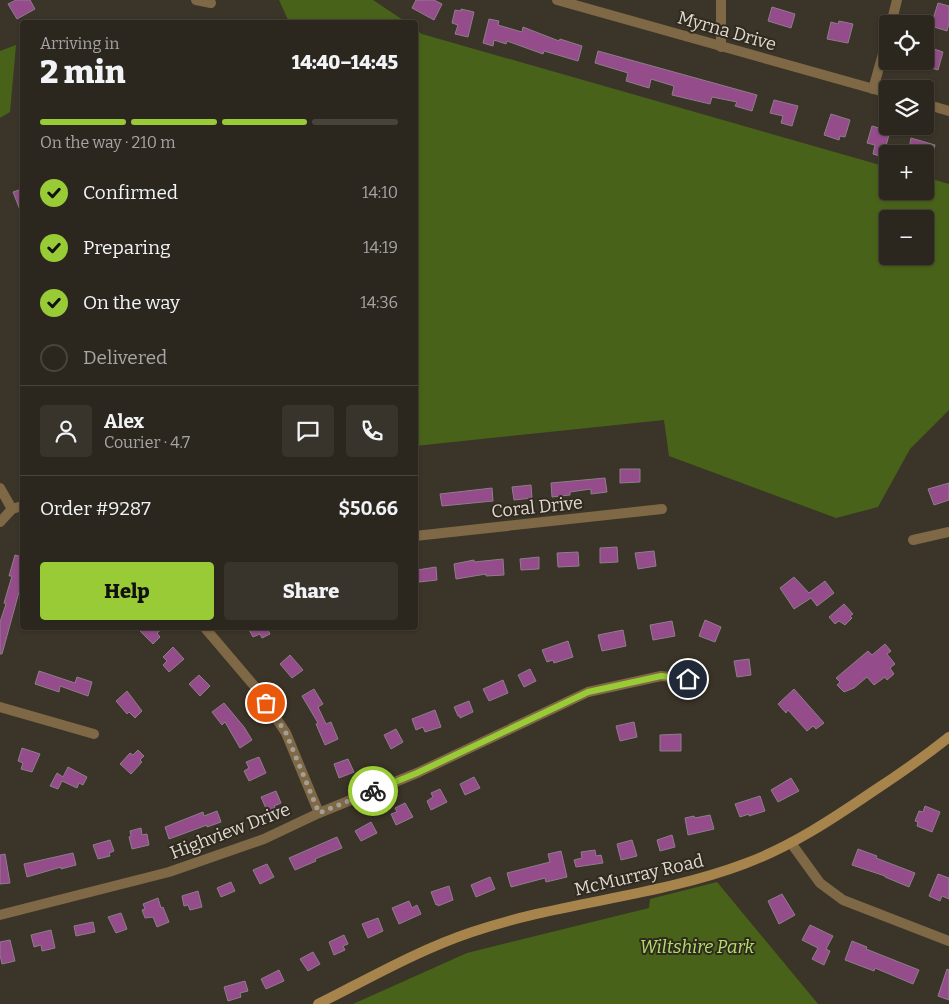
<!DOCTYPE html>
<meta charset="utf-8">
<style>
:root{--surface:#2c271e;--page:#38332b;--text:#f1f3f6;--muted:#a6a5a4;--line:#48443c;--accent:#99cb36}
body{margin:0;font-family:Bitter,serif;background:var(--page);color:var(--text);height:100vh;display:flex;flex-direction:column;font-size:19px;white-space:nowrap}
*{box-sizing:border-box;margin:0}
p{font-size:16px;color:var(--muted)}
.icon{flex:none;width:28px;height:28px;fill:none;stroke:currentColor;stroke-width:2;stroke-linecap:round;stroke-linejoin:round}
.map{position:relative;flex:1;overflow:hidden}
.details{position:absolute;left:20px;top:20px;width:398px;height:610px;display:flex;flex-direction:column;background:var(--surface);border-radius:5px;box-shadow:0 1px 4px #0004,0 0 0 1px var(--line)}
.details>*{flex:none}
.tools{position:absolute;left:879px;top:15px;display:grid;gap:10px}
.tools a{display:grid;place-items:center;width:55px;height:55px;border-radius:5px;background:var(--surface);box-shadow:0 1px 4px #0004,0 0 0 1px var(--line);font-size:25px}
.pin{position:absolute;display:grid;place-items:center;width:42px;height:42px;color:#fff;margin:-21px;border:2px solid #fff;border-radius:50%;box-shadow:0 1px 5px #0007}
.courier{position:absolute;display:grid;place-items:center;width:50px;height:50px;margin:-25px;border:4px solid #99cb36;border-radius:50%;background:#fff;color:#222;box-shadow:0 1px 6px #0007}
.summary em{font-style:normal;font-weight:800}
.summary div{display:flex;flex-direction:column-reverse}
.summary{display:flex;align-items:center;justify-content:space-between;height:85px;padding:0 20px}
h1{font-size:32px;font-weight:800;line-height:38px}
.bar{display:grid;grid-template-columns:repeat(4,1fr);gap:8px 5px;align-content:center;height:60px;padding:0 20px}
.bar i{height:6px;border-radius:4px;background:var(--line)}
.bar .current{background:var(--accent)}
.bar p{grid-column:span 4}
.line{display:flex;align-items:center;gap:12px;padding:0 20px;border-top:1px solid var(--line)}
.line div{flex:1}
.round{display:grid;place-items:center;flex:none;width:52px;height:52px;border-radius:5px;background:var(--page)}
ol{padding:0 20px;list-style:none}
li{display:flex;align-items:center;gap:15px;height:55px}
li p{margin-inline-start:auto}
li .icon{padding:5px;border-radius:50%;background:var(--accent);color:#111;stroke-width:4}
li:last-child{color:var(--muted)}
li i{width:28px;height:28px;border:2px solid var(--line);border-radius:50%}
.button{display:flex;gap:10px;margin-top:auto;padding:10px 20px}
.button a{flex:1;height:58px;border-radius:5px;background:var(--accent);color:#111;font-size:20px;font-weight:800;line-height:58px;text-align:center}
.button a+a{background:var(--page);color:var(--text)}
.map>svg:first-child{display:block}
.green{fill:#486319;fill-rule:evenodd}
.building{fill:#944c8a;stroke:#8c7f89}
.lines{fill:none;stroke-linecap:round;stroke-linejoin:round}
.minor{stroke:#7e6845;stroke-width:10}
.secondary{stroke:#a6844b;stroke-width:10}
.done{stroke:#a49f96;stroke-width:5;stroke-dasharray:0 9}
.route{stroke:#99cb36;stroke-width:6}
.labels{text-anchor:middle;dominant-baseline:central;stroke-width:4;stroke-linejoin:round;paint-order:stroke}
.street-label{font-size:18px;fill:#ddd9d1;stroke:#312a1f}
.park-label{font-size:18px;font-style:italic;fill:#b1e069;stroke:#312a1f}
</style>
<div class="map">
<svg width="949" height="1004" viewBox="0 0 949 1004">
<rect width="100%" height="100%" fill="#3b3428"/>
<!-- green -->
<g class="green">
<path d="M279 0H373L406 22H289Z"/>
<path d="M415 29 422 34 887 167 888 191H925V177L949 184V410L910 449 878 507 836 518 669 456 664 420 415 446ZM888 219H925V256H888Z"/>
<path d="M16 45 10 112 0 118V51Z"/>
<path d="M717 882 818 1004H353L467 953 649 908 650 899Z"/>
</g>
<!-- building -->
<g class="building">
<path d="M16 0H30L35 9 17 19 8 4Z"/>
<path d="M416 0H434L442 4 434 20 412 8Z"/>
<path d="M938 3 949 6V23L947 31 931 26Z"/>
<path d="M772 7 795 14 791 28 768 21Z"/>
<path d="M461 9 474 12 468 37 455 34 458 25 452 23 455 10 461 11Z"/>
<path d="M489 19 499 21 498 25 522 32 523 27 559 41 560 39 582 46 578 61 544 51 543 54 507 41 506 44 494 40 493 46 483 43Z"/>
<path d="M839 21 853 24 848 43 827 39 831 22 838 24Z"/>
<path d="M925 46 943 52 938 70 925 66Z"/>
<path d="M598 51 757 95 752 111 735 106 737 102 712 97 710 104 672 95 674 86 651 79 649 88 626 81 628 73 595 63Z"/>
<path d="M774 100 798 106 792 126 781 123 783 116 770 113Z"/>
<path d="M831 114 850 120 845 137 840 136 839 140 824 135Z"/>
<path d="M872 126 890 131 883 157 873 154 875 145 867 143Z"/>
<path d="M911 138 935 145 928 174H925V154H908Z"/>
<path d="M22 189V215L13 192Z"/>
<path d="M620 469H640V482L620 483Z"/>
<path d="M605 478 607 492 591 494V489L570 492V495L552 497 551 483Z"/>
<path d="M949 483V500L934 505 928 489Z"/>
<path d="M531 485 532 498 514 500 512 487Z"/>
<path d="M492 488 493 501 442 506 440 494Z"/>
<path d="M617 547 618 562 600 563V548Z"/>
<path d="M654 551 656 566 638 569 635 553Z"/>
<path d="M578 552 579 566 558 567 557 553Z"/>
<path d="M15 555 22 557V581L2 654H0V622L6 604 4 603 12 576H9Z"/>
<path d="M539 557V569L521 570 520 559Z"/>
<path d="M503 559 504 575 486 576V574L456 579 454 564 474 560V562Z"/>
<path d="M436 567 437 580 419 582 417 570Z"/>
<path d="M794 577 809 593 825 581 834 593 817 606 811 598 794 609 780 588Z"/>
<path d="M844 604 853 614 850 616 852 618 845 625 839 621 835 624 829 617Z"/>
<path d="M705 620 721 627 715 642 699 636Z"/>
<path d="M672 621 675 636 653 640 650 625Z"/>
<path d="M137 628H163L157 633 160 637 153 644Z"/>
<path d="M248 628H273L268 630 270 634 262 638 260 634 253 637Z"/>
<path d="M623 630 626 646 602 651 598 635Z"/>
<path d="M568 641 573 657 554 663 553 660 547 662 542 650Z"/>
<path d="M885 644 891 651 887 654 895 664 890 668 894 674 887 680 885 677 874 685 867 677 854 688 844 692 837 685 840 682 836 678 868 651 872 655Z"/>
<path d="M173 647 184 659 169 672 163 665 167 661 163 657Z"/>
<path d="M290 655 303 670 292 678 280 664Z"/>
<path d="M749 659 751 675 737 677 734 661Z"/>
<path d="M530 669 536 681 524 687 518 675Z"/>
<path d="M39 671 75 683 77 677 92 682 88 696 60 686 59 692 35 684Z"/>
<path d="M199 675 210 686 200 696 189 684Z"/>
<path d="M503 680 508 693 489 701 483 689Z"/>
<path d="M314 689 323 704 318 707 326 724 331 722 338 739 325 745 316 724 318 723 302 696Z"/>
<path d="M794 689 824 723 816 729 813 726 807 731 788 710 786 713 778 704Z"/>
<path d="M127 691 142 711 135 718 129 712 127 714 116 701Z"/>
<path d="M469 701 473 712 460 718V716H458L454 707Z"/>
<path d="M224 703 244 727 252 740 240 748 225 722 222 725 212 712Z"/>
<path d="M435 710 441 727 425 732 423 727 416 730 412 719Z"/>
<path d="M634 722 637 737 620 741 616 726Z"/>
<path d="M396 729 403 742 391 749 384 735Z"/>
<path d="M681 734V751H660V735Z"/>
<path d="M22 748 40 754 32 772 21 769 23 763 18 761Z"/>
<path d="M138 750 144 756 140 760 142 762 131 774 120 764 130 753 133 755Z"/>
<path d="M259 757 266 773 249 781 244 771 249 768 246 762Z"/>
<path d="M348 759 354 772 339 778 334 764Z"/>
<path d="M68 767 87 777 83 785 79 783 77 788 62 781 58 789 50 786 57 773 63 777Z"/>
<path d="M474 777 480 788 465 795 460 784Z"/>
<path d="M791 778 799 791 778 802 771 790Z"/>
<path d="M440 789 447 802 431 810 427 801 433 797 431 793Z"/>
<path d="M276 791 281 803 274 806 276 810 268 813 261 797Z"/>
<path d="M760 796 765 811 749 816V814L740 817 735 804Z"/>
<path d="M405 803 413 817 396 825 391 814 397 812 395 808Z"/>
<path d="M925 806 940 812 932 832 917 826 918 822 915 821 919 811 923 812Z"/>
<path d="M217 811 221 822 207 827V825L169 839 165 827 203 812 204 816Z"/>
<path d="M710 815 714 829 688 835 685 818 694 816 695 818Z"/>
<path d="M371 822 377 833 361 841 355 831Z"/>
<path d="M141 828 142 835 147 834 149 845 132 849 129 837 131 836 130 831Z"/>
<path d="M672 835 675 847 660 851 657 840Z"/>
<path d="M337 837 342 848 315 859 316 861 295 870 289 858Z"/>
<path d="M110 840 114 851 109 853 110 856 98 859 93 845Z"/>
<path d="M632 840 637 856 621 860 617 844Z"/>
<path d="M858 849 877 856 876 858 915 873 909 887 885 877V876L852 865Z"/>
<path d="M595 850 596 856 601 855 603 863 576 867 574 860 582 858 581 852Z"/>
<path d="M561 851 567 877 546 882 545 878 511 887 507 873 550 862 548 854Z"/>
<path d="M73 853 76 865 61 869V867L27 877 24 864Z"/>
<path d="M5 854 10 883 0 884V855Z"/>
<path d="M267 864 274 877 260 884 253 870Z"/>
<path d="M938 874 949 878V899L942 896 940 901 929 896Z"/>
<path d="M490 877 495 889 476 897 471 885Z"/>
<path d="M231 882 235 891 221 897 217 888Z"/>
<path d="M449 886 453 900 438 906V904L436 905 431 892Z"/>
<path d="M198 891 202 907 190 910 188 905 184 906 182 896Z"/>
<path d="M782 894 795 915 779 924 768 901Z"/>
<path d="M158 898 161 908 163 907 169 922 157 927 153 917 145 918 142 910 145 909 143 904Z"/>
<path d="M409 901 412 908 417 905 421 914 399 924 392 908Z"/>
<path d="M121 913 127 929 116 933 108 917Z"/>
<path d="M378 918 383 931 368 938 362 924Z"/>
<path d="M93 922 95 932 76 936 74 926Z"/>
<path d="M810 925 833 936 826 949 830 951 824 965 812 959 818 948 802 940Z"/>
<path d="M51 930 55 948 42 951 41 945 34 947 31 935Z"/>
<path d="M344 935 348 944 343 946 345 950 334 955 329 942Z"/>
<path d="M10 940 15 961 2 964 0 955V942Z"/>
<path d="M852 941 867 947 866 949 919 970 913 984 875 968 874 971 845 960Z"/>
<path d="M313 952 320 964 308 971 300 959Z"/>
<path d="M947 969 949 970V1000L938 996Z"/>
<path d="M279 970 284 981 266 989 261 979Z"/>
<path d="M245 981 248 991 240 993 241 997 228 1001 224 987Z"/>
</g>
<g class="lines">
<!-- minor -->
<g class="minor">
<path d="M196 0 211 3"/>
<path d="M557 0 888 93"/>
<path d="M721 0V47"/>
<path d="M891 24 897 0"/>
<path d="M873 89 888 36"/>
<path d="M925 104 949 111"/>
<path d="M0 488 12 509"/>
<path d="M0 522 12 509 22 506"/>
<path d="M415 536 662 509"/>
<path d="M913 540 949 532"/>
<path d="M205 628 256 688 286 733 319 813"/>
<path d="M0 707 94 734"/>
<path d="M791 843 820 883 843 900 949 941"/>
<path d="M0 915 169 872 264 839 319 813 417 773 588 692 661 676 688 679"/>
</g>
<!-- secondary -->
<path class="secondary" d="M318 1004C368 979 418 950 472 932 560 902 656 897 744 864 790 847 831 820 872 792 898 775 924 757 949 737"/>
</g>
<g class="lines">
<!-- done -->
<path class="done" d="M266 703 286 733 319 813 373 791"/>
<!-- route -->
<path class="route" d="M373 791 417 773 588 692 661 676 688 679"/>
</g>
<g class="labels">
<!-- street labels -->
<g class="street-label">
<text transform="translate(727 31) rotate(16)">Myrna Drive</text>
<text transform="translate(537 507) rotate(-6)">Coral Drive</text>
<text transform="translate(230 831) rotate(-21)">Highview Drive</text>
<text transform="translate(639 875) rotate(-13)">McMurray Road</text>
</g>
<!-- park labels -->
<g class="park-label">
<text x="697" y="947">Wiltshire Park</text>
</g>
</g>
</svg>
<div class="tools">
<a><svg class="icon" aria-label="locate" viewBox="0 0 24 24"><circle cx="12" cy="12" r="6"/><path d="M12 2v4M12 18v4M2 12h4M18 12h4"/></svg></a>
<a><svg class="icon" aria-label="layers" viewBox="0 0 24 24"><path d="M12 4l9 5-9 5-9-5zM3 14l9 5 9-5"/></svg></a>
<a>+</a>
<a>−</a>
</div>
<div class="pin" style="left:266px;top:703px;background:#ea580c"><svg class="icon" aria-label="bag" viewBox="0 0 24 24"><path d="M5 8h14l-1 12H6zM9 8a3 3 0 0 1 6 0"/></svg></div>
<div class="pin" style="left:688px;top:679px;background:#1f2937"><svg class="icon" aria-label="home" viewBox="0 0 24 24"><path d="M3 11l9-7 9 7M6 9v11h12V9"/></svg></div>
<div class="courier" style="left:373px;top:791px"><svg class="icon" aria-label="bike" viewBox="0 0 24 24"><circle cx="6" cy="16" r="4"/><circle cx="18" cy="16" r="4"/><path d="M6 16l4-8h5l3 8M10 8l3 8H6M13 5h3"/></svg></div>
<section class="details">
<div class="summary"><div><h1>2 min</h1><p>Arriving in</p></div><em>14:40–14:45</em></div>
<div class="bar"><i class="current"></i><i class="current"></i><i class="current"></i><i></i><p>On the way · 210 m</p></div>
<ol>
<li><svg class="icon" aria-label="check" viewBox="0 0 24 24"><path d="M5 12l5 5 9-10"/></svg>Confirmed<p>14:10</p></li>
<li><svg class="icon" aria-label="check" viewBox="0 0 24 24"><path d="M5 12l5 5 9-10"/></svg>Preparing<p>14:19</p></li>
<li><svg class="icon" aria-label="check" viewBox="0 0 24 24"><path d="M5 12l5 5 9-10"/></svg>On the way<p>14:36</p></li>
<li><i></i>Delivered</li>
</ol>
<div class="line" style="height:90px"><a class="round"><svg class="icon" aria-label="person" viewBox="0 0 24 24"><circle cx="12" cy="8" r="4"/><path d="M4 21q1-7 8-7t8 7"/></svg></a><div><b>Alex</b><p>Courier · 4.7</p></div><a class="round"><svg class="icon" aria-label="chat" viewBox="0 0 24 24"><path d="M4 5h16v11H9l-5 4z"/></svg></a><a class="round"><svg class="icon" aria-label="phone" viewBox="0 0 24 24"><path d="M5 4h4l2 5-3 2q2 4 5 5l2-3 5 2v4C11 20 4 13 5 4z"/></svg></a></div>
<div class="line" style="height:65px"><div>Order #9287</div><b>$50.66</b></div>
<div class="button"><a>Help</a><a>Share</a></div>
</section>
</div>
